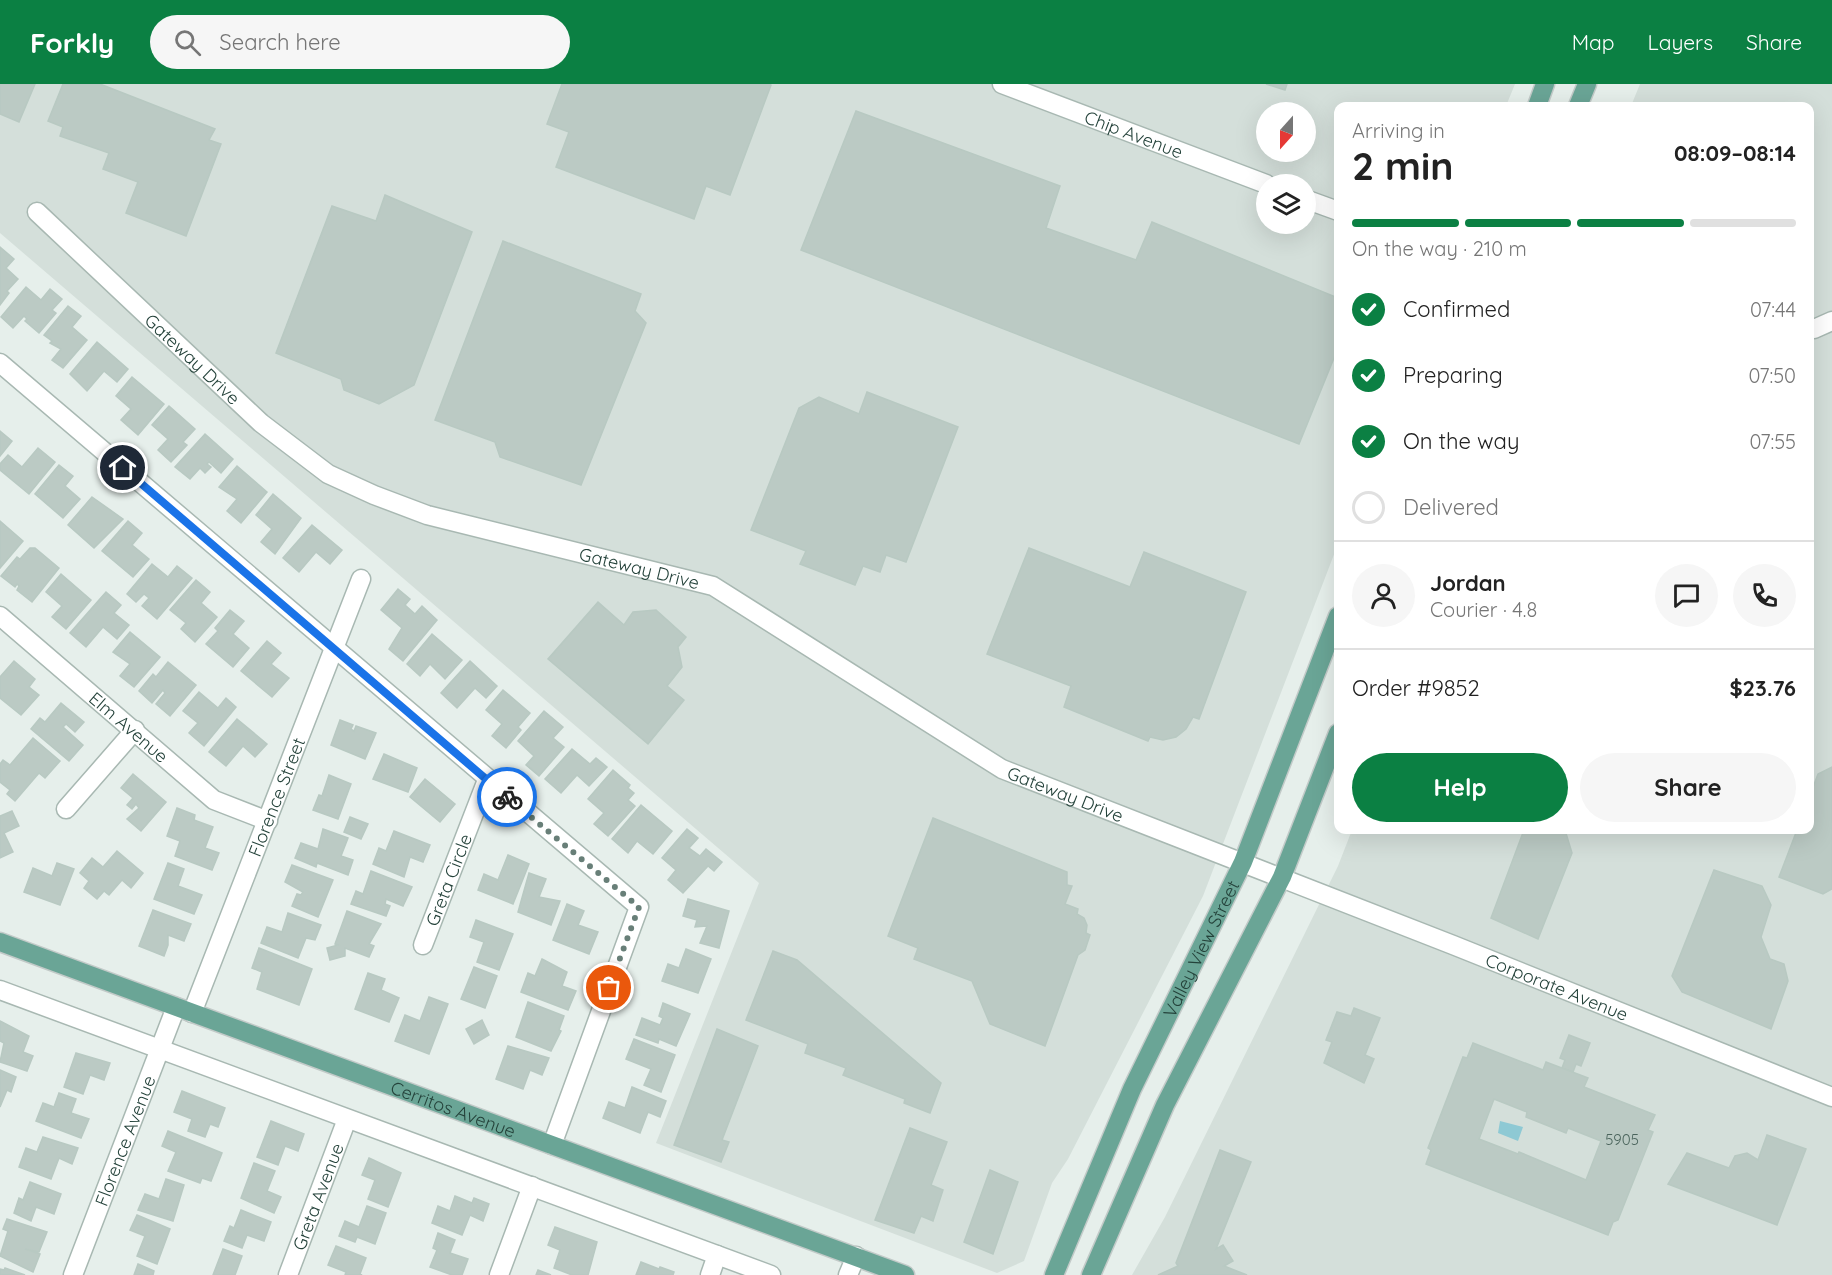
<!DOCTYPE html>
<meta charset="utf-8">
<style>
:root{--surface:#fff;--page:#f6f6f6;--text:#222;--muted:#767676;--line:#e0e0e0;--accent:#0b8043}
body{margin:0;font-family:Quicksand,sans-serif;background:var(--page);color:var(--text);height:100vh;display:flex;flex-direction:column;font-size:22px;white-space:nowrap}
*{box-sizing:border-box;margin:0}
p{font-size:20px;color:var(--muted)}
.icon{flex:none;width:33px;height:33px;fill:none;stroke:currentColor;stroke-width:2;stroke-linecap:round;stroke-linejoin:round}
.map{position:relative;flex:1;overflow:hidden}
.drawer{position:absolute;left:1334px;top:18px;width:480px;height:732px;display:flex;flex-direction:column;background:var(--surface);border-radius:12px;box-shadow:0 6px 24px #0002}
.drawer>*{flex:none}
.needle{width:39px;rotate:201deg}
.controls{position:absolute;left:1256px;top:18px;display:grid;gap:12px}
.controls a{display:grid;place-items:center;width:60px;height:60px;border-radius:50%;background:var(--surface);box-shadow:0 6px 24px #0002;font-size:30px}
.pin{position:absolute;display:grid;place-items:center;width:51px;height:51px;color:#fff;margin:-26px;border:3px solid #fff;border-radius:50%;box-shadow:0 2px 6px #0007}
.courier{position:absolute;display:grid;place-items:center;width:60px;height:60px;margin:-30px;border:4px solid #1a73e8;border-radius:50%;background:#fff;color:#222;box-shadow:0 2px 8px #0007}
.summary em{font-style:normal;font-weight:800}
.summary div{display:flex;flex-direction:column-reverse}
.summary{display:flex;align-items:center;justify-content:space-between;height:102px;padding:0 18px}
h1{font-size:39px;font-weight:800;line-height:45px}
.bar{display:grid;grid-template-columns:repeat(4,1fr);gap:9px 6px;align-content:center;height:72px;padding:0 18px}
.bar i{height:8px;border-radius:4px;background:var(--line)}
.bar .on{background:var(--accent)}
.bar p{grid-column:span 4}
.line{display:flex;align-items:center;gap:15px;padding:0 18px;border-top:2px solid var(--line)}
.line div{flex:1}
.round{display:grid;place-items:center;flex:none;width:63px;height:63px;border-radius:32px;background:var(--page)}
ol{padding:0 18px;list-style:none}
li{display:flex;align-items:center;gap:18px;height:66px}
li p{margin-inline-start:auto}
li .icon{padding:6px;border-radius:50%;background:var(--accent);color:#fff;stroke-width:4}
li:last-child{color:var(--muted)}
li i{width:33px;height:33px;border:3px solid var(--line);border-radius:50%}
.primary-button{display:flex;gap:12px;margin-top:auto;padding:12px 18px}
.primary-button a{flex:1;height:69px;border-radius:36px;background:var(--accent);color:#fff;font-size:24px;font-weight:800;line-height:69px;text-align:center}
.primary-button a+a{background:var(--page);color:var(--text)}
header{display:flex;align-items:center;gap:36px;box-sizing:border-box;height:84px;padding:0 30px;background:var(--accent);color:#fff}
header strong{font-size:28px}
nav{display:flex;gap:33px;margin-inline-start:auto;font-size:21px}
.search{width:420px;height:54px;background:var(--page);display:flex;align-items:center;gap:15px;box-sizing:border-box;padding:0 21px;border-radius:33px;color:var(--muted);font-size:22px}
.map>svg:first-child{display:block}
.built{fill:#d4dfda;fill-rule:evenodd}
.water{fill:#8ec9d4}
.building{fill:#bbcac4;stroke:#b8c9c2;stroke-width:1.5;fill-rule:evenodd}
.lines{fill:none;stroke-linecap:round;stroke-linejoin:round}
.minor-casing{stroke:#a8b8b2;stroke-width:21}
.major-casing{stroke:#c2cac8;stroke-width:21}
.minor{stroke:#fff;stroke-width:18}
.major{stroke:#6aa596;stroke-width:18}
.done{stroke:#687f78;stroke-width:6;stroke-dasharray:0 10.8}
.route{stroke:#1a73e8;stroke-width:8}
.labels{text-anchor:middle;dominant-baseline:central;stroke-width:4.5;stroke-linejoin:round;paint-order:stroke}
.number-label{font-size:15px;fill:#4a645c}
.street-label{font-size:18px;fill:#24423a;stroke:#f7fbf9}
</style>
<header>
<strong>Forkly</strong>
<div class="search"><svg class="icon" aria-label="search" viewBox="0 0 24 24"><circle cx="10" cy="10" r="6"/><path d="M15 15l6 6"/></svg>Search here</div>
<nav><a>Map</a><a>Layers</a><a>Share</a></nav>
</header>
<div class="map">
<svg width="1832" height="1191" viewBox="0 0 1832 1191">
<rect width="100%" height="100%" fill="#e6efeb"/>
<!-- built -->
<g class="built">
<path d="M0 0H1515L1506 22H1338V460L1203 812 1068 1075 1052 1099 1024 1177 997 1189 656 1059 759 799 0 149ZM1266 28H1305V68H1266ZM1266 100H1305V140H1266Z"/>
<path d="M1640 0H1832V1191H1132L1165 1133 1338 782 1352 746H1809V22H1631Z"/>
</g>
<!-- water -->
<path class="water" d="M1500 1037 1523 1043 1518 1057 1498 1049Z"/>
<!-- building -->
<g class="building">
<path d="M0 0H35L19 38 0 30Z"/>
<path d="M63 0H100L215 45 209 56 221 60 186 152 126 129 138 98 103 85 109 69 60 52 63 43 48 37Z"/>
<path d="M562 0H769L771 1 730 111 706 102 694 135 556 83 569 48 547 40Z"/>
<path d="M1266 0H1287L1285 6Z"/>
<path d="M856 27 1060 102 1046 144 1136 176 1152 138 1338 214V264L1299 360 801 166Z"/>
<path d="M385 111 472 148 414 301 379 320 344 306 341 295 276 269 332 122 376 137Z"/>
<path d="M503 157 641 210 635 227 646 239 581 401 500 373 495 358 435 336Z"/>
<path d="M0 163 14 175 6 184 18 195 7 207 9 209 0 221Z"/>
<path d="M26 203 41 216 50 205 62 215 52 226 56 229 39 249 25 237 27 235 24 232 13 244 1 233Z"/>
<path d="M68 222 81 232 72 243 87 256 63 284 52 276 61 265 50 259 52 257 44 251Z"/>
<path d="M97 258 128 285 117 298 104 287 87 307 70 290Z"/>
<path d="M132 293 164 320 138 351 121 336 131 325 116 312Z"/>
<path d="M867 308 958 343 906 478 886 471 880 488 863 482 855 501 800 480 806 467 751 446 799 324 819 313 859 330Z"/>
<path d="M169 322 195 345 183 358 187 361 171 378 158 366 168 355 152 341Z"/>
<path d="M0 347 12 357 0 372Z"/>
<path d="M205 350 233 375 221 389 209 378 207 380 211 383 205 389 200 384 190 395 175 383Z"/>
<path d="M38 364 55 378 29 410 0 386V380L8 371 22 383Z"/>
<path d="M59 381 73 392 65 402 80 415 63 434 35 410Z"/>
<path d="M237 382 267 408 241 439 227 427 237 415 219 403Z"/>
<path d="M273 410 301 434 275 470 261 458 272 445 256 431Z"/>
<path d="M92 413 123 435 94 464 68 441Z"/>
<path d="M0 437 23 457 0 484Z"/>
<path d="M128 437 142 449 132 461 149 475 133 493 102 467Z"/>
<path d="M312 441 342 466 330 480 316 468 299 488 283 474Z"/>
<path d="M30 464H35L59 484 32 518 17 506 19 502 17 500 15 503 1 492 17 473 20 475Z"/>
<path d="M1029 464 1130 503 1144 468 1246 508 1199 635 1193 633 1186 645 1176 653 1163 656 1150 653 1148 657 1064 623 1071 602 987 570Z"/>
<path d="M152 480 168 493 177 482 192 494 157 535 142 522 149 514 144 510 136 518 127 510Z"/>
<path d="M61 490 91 516 66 545 52 533 62 522 46 508Z"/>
<path d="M196 496 210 508 201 519 217 533 195 558 181 545 186 539 170 526Z"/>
<path d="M398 505 410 515 405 521 415 530 422 522 437 536 403 577 389 565 402 544 381 526Z"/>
<path d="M106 508 121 521 114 529 129 541 117 555 103 543 86 563 70 549Z"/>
<path d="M598 518 624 541 633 528 656 526 686 553 678 563 682 583 667 602 684 616 648 660 548 575Z"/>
<path d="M230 526 244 537 233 550 249 564 233 583 206 560 218 547 215 544Z"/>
<path d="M130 548 160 573 134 603 120 592 130 580 113 568Z"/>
<path d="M432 550 462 576 445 595 430 580 420 592 407 580Z"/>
<path d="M267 557 281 569 271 580 289 594 272 613 241 587Z"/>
<path d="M14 577 35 595 29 603 39 611 21 631 0 614V593Z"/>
<path d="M470 577 497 602 486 614 475 604 457 624 441 609Z"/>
<path d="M168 578 196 601 170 632 156 620 165 609 163 606 152 619 139 607 153 590 156 593Z"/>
<path d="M503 606 530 629 518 643 521 646 506 664 492 652 502 640 486 626Z"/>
<path d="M199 608 218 624 226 614 236 623 204 662 189 649 198 639 183 627Z"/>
<path d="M61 619 84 638 75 648 66 640 63 643 83 661 69 677 31 645 40 634 45 638Z"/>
<path d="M544 627 563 643 553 654 564 663 539 692 526 681 534 672 518 657Z"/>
<path d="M237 635 267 660 255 673 243 662 226 682 209 668Z"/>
<path d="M340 636 353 641 351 645 354 647 356 642 376 649 365 675 331 661Z"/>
<path d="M33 654 60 677 45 694 39 689 15 717 7 710 10 706 0 698V680L3 676 10 681Z"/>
<path d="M572 665 590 680 596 674 607 683 589 702 577 691 561 709 545 695Z"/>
<path d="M384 670 417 684 408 708 373 695Z"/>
<path d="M1832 683V805L1823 810 1779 793 1797 746H1809V714L1818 690Z"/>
<path d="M613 686 630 701 628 704 634 709 628 716 635 722 608 752 594 740 604 729 588 715Z"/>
<path d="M133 690 166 718 141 747 127 735 139 724 136 720 132 725 127 721 133 714 121 704Z"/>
<path d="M329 691 351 700 338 735 313 726 319 711 322 712Z"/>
<path d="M425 695 455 720 440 738 410 713Z"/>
<path d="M641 721 672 747 653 770 637 757 628 769 612 755Z"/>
<path d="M177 724 195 731 194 736 213 743 205 764 219 769 212 786 175 772 180 757 167 752Z"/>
<path d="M12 727 19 742 4 749 13 768 0 774V732Z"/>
<path d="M350 733 368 740 361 755 344 748Z"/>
<path d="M933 734 1067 788V801L1072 802 1065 820 1078 825 1077 830 1084 834 1087 841 1086 849 1090 851 1085 866 1078 871 1045 962 990 940 972 897 914 875 918 864 888 852Z"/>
<path d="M323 745 348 754 341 772 353 776 348 791 317 779 316 783 295 774 301 759 318 765Z"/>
<path d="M687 745 698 754 689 764 700 772 706 765 722 778 714 787 708 782 683 809 668 796 676 786 662 774Z"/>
<path d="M1524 746H1565L1572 769 1538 855 1491 834Z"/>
<path d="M394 747 430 761 423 778 410 773 404 793 373 780 379 764 386 767Z"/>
<path d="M117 767 143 789 131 804 122 796 109 811 104 807 97 815 84 804 89 797 80 789 92 774 103 783Z"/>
<path d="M508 771 529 780 513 820 478 806 484 790 498 796Z"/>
<path d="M57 779 74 785 60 821 24 808 33 784 52 792Z"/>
<path d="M168 779 184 785 178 802 202 811 194 830 154 815Z"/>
<path d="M292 781 333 796 318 833 292 822 297 810 301 811 303 808 285 798Z"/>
<path d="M1714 786 1762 802 1771 821 1761 853 1770 875 1784 880 1788 897 1771 945 1682 908 1672 892Z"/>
<path d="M371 787 412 803 403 822 386 815 385 820 390 822 386 832 351 820 356 807 363 810Z"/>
<path d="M529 789 546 795 539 813 560 817 551 841 518 828Z"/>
<path d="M688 815 729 827 719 864 700 859 707 842 695 843 697 836 683 832Z"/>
<path d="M567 820 584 827 578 841 598 848 589 870 553 856Z"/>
<path d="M153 826 191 840 184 857 168 851V861L164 872 139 862Z"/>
<path d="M347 827 381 840 369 860 374 862 369 873 345 864V872L330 876 327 864 338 861 335 860Z"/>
<path d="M288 829 321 841 315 856 306 854 298 874 261 859 267 843 282 848Z"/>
<path d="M476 836 513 850 499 886 477 878 484 858 470 853Z"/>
<path d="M259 864 312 885 299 921 257 905 262 888 252 884Z"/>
<path d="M686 865 711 875 698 909 662 897 668 880 679 884Z"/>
<path d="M773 867 797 876 941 999 930 1029 904 1019 905 1015 843 991 846 984 805 969 808 960 746 936Z"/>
<path d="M542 875 567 888 562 902 576 907 568 926 521 908 528 889 535 892Z"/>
<path d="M474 883 497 892 485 924 461 915Z"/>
<path d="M368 889 385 895 381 906 399 914 389 938 355 925Z"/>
<path d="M429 913 448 920 429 970 395 957 405 931 420 937Z"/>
<path d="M528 918 564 932 559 946 561 947 551 967 516 953Z"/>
<path d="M663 919 690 930 676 962 659 955 658 959 636 951 642 934 660 941 663 934 659 932Z"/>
<path d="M1354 924 1380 934 1365 971 1374 975 1364 999 1324 979 1332 958 1326 956 1337 928 1351 932Z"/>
<path d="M482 936 489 951 474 960 466 945Z"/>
<path d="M0 937 29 952 23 968 33 972 27 987 0 978 4 959 0 957Z"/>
<path d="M717 945 758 962 722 1056 729 1058 721 1078 674 1061Z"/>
<path d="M1569 951 1590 959 1581 982 1576 980 1573 988 1562 984 1565 976 1560 974Z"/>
<path d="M634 955 675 971 661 1008 644 1001 651 985 626 975Z"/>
<path d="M1473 959 1543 986 1546 978 1588 994 1584 1003 1655 1031 1648 1046 1653 1048 1618 1136 1613 1138 1608 1151 1426 1080 1431 1066 1428 1064 1463 973 1467 974ZM1494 1015 1527 1028 1526 1033 1566 1049 1568 1044 1601 1057 1586 1096 1519 1068 1518 1070 1479 1055Z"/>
<path d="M508 962 549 974 542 991 530 986 523 1005 496 995Z"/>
<path d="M76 969 110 979 104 996 90 991 83 1010 64 1003Z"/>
<path d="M0 986 16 993 11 1008 7 1006 0 1023Z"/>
<path d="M632 1003 666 1017 660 1033 648 1028 640 1049 603 1034 609 1018 625 1024Z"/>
<path d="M182 1007 225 1024 218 1043 210 1040 205 1053 188 1047 192 1035 174 1028Z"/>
<path d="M59 1009 76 1015 71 1029 89 1035 81 1054 36 1037 43 1019 54 1023Z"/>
<path d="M271 1037 304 1050 298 1067 285 1062 278 1081 257 1073Z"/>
<path d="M910 1044 947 1058 931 1101 943 1106 933 1137 921 1132 914 1149 875 1136Z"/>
<path d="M168 1047 222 1069 211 1097 202 1094 200 1099 168 1087 176 1068 162 1062Z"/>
<path d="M1767 1051 1806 1065 1777 1141 1668 1100 1687 1069 1729 1084 1735 1072 1747 1069 1758 1076Z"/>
<path d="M43 1053 78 1064 72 1080 59 1074 51 1095 19 1083 26 1064 37 1068Z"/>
<path d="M1220 1066 1251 1078 1216 1165 1223 1161 1233 1177 1224 1182 1247 1191H1158L1178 1182 1176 1179Z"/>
<path d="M369 1074 401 1089 388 1123 368 1115 375 1096 362 1091Z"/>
<path d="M254 1079 275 1087 267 1107 281 1113 274 1129 241 1114Z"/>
<path d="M990 1086 1018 1098 993 1170 964 1158Z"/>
<path d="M166 1095 184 1101 173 1137 138 1126 145 1110 159 1115Z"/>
<path d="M30 1098 61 1110 54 1130 36 1123 31 1137 14 1129 19 1114 23 1116Z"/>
<path d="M455 1112 472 1119 474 1114 489 1120 483 1137 470 1131 462 1151 432 1139 438 1122 450 1127Z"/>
<path d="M367 1122 386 1129 375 1160 357 1153 355 1158 339 1152 345 1137 359 1143Z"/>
<path d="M241 1126 271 1138 264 1157 247 1151 242 1164 224 1157 230 1142 234 1144Z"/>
<path d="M137 1131 170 1145 157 1180 137 1172 145 1152 130 1146Z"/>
<path d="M7 1135 47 1148 39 1168 25 1165 40 1170 33 1188 0 1172 8 1147 3 1145Z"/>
<path d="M555 1143 597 1158 588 1191H572L554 1184 560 1166 548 1161Z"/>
<path d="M438 1149 455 1156 450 1169 468 1175 462 1191H452L430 1183 437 1166 433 1164Z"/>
<path d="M336 1162 366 1174 360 1190 362 1191H345L346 1188 328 1181Z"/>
<path d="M223 1165 242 1172 235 1191H213Z"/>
<path d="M641 1178 659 1185 660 1183 674 1188 673 1191H636Z"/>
<path d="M138 1180 154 1187 153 1191H134Z"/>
<path d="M5 1184 25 1191H0V1185L4 1186Z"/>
<path d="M538 1186 551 1191H536Z"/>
</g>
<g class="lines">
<!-- minor casing -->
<g class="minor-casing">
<g id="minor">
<path id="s1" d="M1002 0 1266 100"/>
<path d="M1305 115 1338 127"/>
<path id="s2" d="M37 128 261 339 328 390 374 411 427 431 713 502 1002 685 1453 861 1832 1013"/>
<path d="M1809 244 1814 245 1832 237"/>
<path d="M0 279 639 823 552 1061"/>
<path id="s3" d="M0 532 214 716 268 737"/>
<path d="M66 725 135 646"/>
<path id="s4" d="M423 861 487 696"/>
<path d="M0 906 771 1191"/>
<path id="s5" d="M192 929 361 495"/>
<path id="s6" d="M73 1191 176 923"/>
<path id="s7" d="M288 1191 347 1035"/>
<path d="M499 1191 532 1102"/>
<path d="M710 1191 717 1171"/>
<path d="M848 1191 856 1172"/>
</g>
</g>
<!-- major casing -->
<g class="major-casing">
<g id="major">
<path d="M1537 22 1545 0"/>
<path d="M1578 22 1587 0"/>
<path id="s8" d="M0 858 905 1191"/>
<path id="s9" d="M1054 1191 1132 1005 1243 778 1338 532"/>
<path d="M1091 1191 1165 1021 1282 793 1338 649"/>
</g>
</g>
<!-- minor -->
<use href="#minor" class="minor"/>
<!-- major -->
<use href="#major" class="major"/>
</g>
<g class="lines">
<!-- done -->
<path class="done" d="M507 713 639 823 609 904"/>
<!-- route -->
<path class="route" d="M123 384 507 713"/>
</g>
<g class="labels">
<!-- number labels -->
<g class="number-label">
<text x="1622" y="1055">5905</text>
</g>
<!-- street labels -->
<g class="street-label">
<text stroke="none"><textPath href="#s1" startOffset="141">Chip Avenue</textPath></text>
<text stroke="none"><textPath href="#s2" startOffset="214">Gateway Drive</textPath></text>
<text stroke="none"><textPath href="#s2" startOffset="718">Gateway Drive</textPath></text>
<text stroke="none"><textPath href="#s3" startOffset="170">Elm Avenue</textPath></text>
<text stroke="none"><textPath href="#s2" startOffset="1204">Gateway Drive</textPath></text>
<text stroke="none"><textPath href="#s5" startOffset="232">Florence Street</textPath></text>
<text stroke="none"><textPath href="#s4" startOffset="70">Greta Circle</textPath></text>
<text stroke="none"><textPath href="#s9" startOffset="358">Valley View Street</textPath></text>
<text stroke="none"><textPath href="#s2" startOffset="1732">Corporate Avenue</textPath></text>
<text stroke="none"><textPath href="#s8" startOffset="483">Cerritos Avenue</textPath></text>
<text stroke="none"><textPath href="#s6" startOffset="144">Florence Avenue</textPath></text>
<text stroke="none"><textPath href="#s7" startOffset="84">Greta Avenue</textPath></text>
</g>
</g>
</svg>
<div class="controls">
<a><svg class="needle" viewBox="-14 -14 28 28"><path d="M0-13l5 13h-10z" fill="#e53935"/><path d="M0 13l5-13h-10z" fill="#767676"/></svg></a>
<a><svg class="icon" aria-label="layers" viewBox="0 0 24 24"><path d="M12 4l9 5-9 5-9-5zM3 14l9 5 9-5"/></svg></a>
</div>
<div class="pin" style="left:609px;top:904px;background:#ea580c"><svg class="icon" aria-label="bag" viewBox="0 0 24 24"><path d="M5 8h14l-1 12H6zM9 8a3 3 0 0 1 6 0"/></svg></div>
<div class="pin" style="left:123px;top:384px;background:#1f2937"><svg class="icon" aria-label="home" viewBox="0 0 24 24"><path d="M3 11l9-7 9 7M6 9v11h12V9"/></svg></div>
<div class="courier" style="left:507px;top:713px"><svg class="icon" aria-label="bike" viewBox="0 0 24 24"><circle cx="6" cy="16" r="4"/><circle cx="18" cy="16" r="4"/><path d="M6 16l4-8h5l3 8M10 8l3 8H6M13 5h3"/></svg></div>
<section class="drawer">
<div class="summary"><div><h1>2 min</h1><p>Arriving in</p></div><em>08:09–08:14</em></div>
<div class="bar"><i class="on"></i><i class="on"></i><i class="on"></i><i></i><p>On the way · 210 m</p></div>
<ol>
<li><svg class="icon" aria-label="check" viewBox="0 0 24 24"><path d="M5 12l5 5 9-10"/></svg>Confirmed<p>07:44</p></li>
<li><svg class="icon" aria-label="check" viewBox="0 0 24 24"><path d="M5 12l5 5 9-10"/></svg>Preparing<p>07:50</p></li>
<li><svg class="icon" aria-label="check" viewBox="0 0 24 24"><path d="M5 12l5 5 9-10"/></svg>On the way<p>07:55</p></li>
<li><i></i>Delivered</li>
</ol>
<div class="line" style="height:108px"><a class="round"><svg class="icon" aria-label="person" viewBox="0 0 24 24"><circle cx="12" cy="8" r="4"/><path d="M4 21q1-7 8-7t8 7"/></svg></a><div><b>Jordan</b><p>Courier · 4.8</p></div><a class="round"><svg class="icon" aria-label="chat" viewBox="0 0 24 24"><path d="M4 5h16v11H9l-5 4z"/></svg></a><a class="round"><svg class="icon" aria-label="phone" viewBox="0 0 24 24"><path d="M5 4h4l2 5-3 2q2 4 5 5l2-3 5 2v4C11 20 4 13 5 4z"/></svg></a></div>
<div class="line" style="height:78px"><div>Order #9852</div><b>$23.76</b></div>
<div class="primary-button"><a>Help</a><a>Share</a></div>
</section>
</div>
